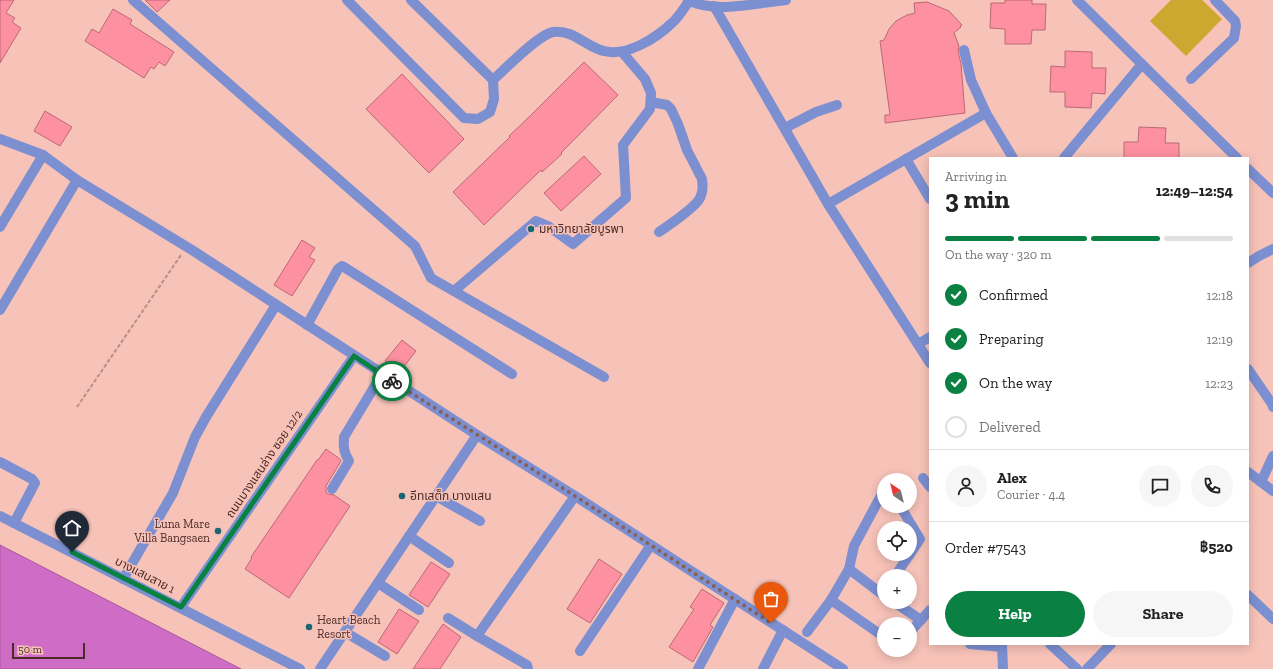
<!DOCTYPE html>
<meta charset="utf-8">
<style>
:root{--surface:#fff;--page:#f6f6f6;--text:#222;--muted:#767676;--line:#e0e0e0;--accent:#0b8043}
body{margin:0;font-family:"Zilla Slab","Noto Sans Thai",serif;background:var(--page);color:var(--text);height:100vh;display:flex;flex-direction:column;font-size:15px;white-space:nowrap}
*{box-sizing:border-box;margin:0}
p{font-size:13px;color:var(--muted)}
.icon{flex:none;width:22px;height:22px;fill:none;stroke:currentColor;stroke-width:2;stroke-linecap:round;stroke-linejoin:round}
.map{position:relative;flex:1;overflow:hidden}
.side{position:absolute;left:929px;top:157px;width:320px;height:488px;display:flex;flex-direction:column;background:var(--surface);border-radius:0px;box-shadow:0 2px 10px #0003}
.side>*{flex:none}
.needle{width:26px;rotate:325deg}
.controls{position:absolute;left:877px;top:473px;display:grid;gap:8px}
.controls a{display:grid;place-items:center;width:40px;height:40px;border-radius:50%;background:var(--surface);box-shadow:0 2px 10px #0003;font-size:20px}
.scale{position:absolute;left:12px;bottom:10px;width:73px;box-sizing:border-box;padding-left:4px;border:2px solid #4e2b26;border-top:0;font-size:11px;line-height:14px;white-space:nowrap;color:#4e2b26;-webkit-text-stroke:3px #f7c2b8;paint-order:stroke}
.pin{position:absolute;display:grid;place-items:center;width:34px;height:34px;color:#fff;margin:-41px -17px;border-radius:50% 50% 50% 0;rotate:-45deg;box-shadow:0 0 4px #0007}
.pin .icon{rotate:45deg}
.courier{position:absolute;display:grid;place-items:center;width:40px;height:40px;margin:-20px;border:3px solid #0b8043;border-radius:50%;background:#fff;color:#222;box-shadow:0 1px 5px #0007}
.headline em{font-style:normal;font-weight:700}
.headline div{display:flex;flex-direction:column-reverse}
.headline{display:flex;align-items:center;justify-content:space-between;height:68px;padding:0 16px}
h1{font-size:26px;font-weight:700;line-height:30px}
.bar{display:grid;grid-template-columns:repeat(4,1fr);gap:6px 4px;align-content:center;height:48px;padding:0 16px}
.bar i{height:5px;border-radius:3px;background:var(--line)}
.bar .current{background:var(--accent)}
.bar p{grid-column:span 4}
.line{display:flex;align-items:center;gap:10px;padding:0 16px;border-top:1px solid var(--line)}
.line div{flex:1}
.round{display:grid;place-items:center;flex:none;width:42px;height:42px;border-radius:21px;background:var(--page)}
ol{padding:0 16px;list-style:none}
li{display:flex;align-items:center;gap:12px;height:44px}
li p{margin-inline-start:auto}
li .icon{padding:4px;border-radius:50%;background:var(--accent);color:#fff;stroke-width:4}
li:last-child{color:var(--muted)}
li i{width:22px;height:22px;border:2px solid var(--line);border-radius:50%}
.primary-button{display:flex;gap:8px;margin-top:auto;padding:8px 16px}
.primary-button a{flex:1;height:46px;border-radius:24px;background:var(--accent);color:#fff;font-size:16px;font-weight:700;line-height:46px;text-align:center}
.primary-button a+a{background:var(--page);color:var(--text)}
.map>svg:first-child{display:block}
.green{fill:#cda830}
.water{fill:#cf6cc6;stroke:#a85896}
.building{fill:#fd90a1;stroke:#bb6976}
.lines{fill:none;stroke-linecap:round;stroke-linejoin:round}
.path{stroke:#bd8e86;stroke-width:2;stroke-dasharray:4 2;stroke-linecap:butt}
.minor{stroke:#7b8fd1;stroke-width:10}
.done{stroke:#896059;stroke-width:4;stroke-dasharray:0 7.2}
.route{stroke:#0b8043;stroke-width:5}
.poi-dot{fill:#1c6672;stroke:#f7c2b8;stroke-width:1.5}
.labels{text-anchor:middle;dominant-baseline:central;stroke-width:3;stroke-linejoin:round;paint-order:stroke}
.poi-label{font-size:12px;fill:#4e2b26;stroke:#f7c2b8;text-anchor:start}
.street-label{font-size:12px;fill:#4e2b26;stroke:#f7c2b8}
</style>
<div class="map">
<svg width="1273" height="669" viewBox="0 0 1273 669">
<rect width="100%" height="100%" fill="#f7c2b8"/>
<!-- green -->
<path class="green" d="M1171 0H1202L1222 19 1186 56 1150 21Z"/>
<!-- water -->
<path class="water" d="M0 545 241 669H0Z"/>
<!-- building -->
<g class="building">
<path d="M0 0H14L6 13 15 18 12 22 21 28 0 63Z"/>
<path d="M145 0H170L157 12Z"/>
<path d="M1005 0H1032V4H1046L1045 30H1032L1031 44H1005V29L990 28 991 3H1005Z"/>
<path d="M927 2 949 11 962 25 960 26 961 27 954 33 959 46 958 51 961 64 965 113 885 123V115H890L880 41 884 40 889 29 896 21 907 15 915 13 914 3Z"/>
<path d="M113 9 132 20 130 24 174 52 165 66 159 62 154 69 151 67 144 78 85 41 92 29 99 33Z"/>
<path d="M1065 51 1092 52V68H1106L1105 94 1092 93 1091 108 1065 107V92H1050L1051 66 1065 67Z"/>
<path d="M584 62 618 95 561 153 562 154 542 172 541 170 484 225 453 192 510 137 509 136 528 118Z"/>
<path d="M402 74 464 139 429 173 366 109Z"/>
<path d="M45 111 72 127 60 146 34 131Z"/>
<path d="M1139 127 1166 128 1165 143H1179V158H1124V142H1138Z"/>
<path d="M584 156 601 174 561 211 544 193Z"/>
<path d="M302 240 315 248 309 257 315 260 292 296 274 285Z"/>
<path d="M402 340 416 351 399 373 385 361Z"/>
<path d="M326 449 340 459 341 461 326 486V492L328 494 334 495 350 506 289 598 245 569 252 558 251 557 317 460H318Z"/>
<path d="M599 559 622 574 590 623 567 609Z"/>
<path d="M431 562 450 574 428 607 409 595Z"/>
<path d="M702 589 724 603 710 625 713 627 693 662 669 647 694 609 690 607Z"/>
<path d="M399 609 419 621 397 654 378 642Z"/>
<path d="M443 624 461 637 440 669H413Z"/>
</g>
<g class="lines">
<!-- path -->
<path class="path" d="M77 407 181 255"/>
<!-- minor -->
<g class="minor">
<path d="M133 0 415 246 431 278 604 377"/>
<path d="M347 0 464 118 478 119 490 112 494 99 493 80 411 0"/>
<path d="M688 0C715 14 757 3 786 0"/>
<path d="M1077 0 1237 158"/>
<path d="M714 6 828 204 930 363"/>
<path d="M964 50 971 80 986 113 1013 158"/>
<path d="M1191 79 1234 38 1236 26 1235 21 1215 0"/>
<path d="M493 80C506 68 538 35 553 32 573 29 586 47 604 51 627 57 656 38 672 23 679 17 684 8 689 1"/>
<path d="M651 102 667 105 671 109 678 124 687 150 702 179C703 185 703 192 700 198 695 208 669 225 659 232"/>
<path d="M785 128 816 112 837 105"/>
<path d="M0 139 43 155 77 180 192 250 477 435 575 496 843 669"/>
<path d="M1064 158 1142 64"/>
<path d="M906 159 930 199"/>
<path d="M1248 169 1273 193"/>
<path d="M828 204 986 113"/>
<path d="M0 227 43 155"/>
<path d="M1248 263 1259 256 1273 249"/>
<path d="M454 291 536 221 548 226 573 244 626 198 623 145 650 109 651 93 645 79 622 52"/>
<path d="M0 310 77 180"/>
<path d="M307 325 338 269 342 266 344 267 512 374"/>
<path d="M918 344 930 337"/>
<path d="M1248 369 1272 404 1273 407"/>
<path d="M0 462 32 479 35 483 14 523"/>
<path d="M1248 472 1273 491"/>
<path d="M923 478 930 487"/>
<path d="M1261 482 1273 456"/>
<path d="M332 489 349 461C344 453 343 447 344 437L382 374"/>
<path d="M436 496 480 521"/>
<path d="M900 506 920 539 910 554"/>
<path d="M0 516 300 669"/>
<path d="M409 536 449 563"/>
<path d="M849 569 883 595"/>
<path d="M895 576 910 554"/>
<path d="M123 579 173 493 195 437 206 417 276 305"/>
<path d="M378 583 419 610"/>
<path d="M1248 595 1273 619"/>
<path d="M831 600 849 569 854 546 884 490"/>
<path d="M894 602 921 620"/>
<path d="M181 607 354 356"/>
<path d="M448 618 477 636 575 496"/>
<path d="M345 632 385 656"/>
<path d="M807 632 831 600 884 637"/>
<path d="M910 632 930 610"/>
<path d="M477 636 527 665 528 669"/>
<path d="M970 644 1002 647"/>
<path d="M1002 644 1003 669"/>
<path d="M1050 644 1077 669"/>
<path d="M580 651 651 545"/>
<path d="M320 669 477 435"/>
<path d="M698 669 735 599"/>
<path d="M763 669 783 630"/>
<path d="M1087 669 1111 644"/>
</g>
</g>
<g class="lines">
<!-- done -->
<path class="done" d="M392 381 575 496 771 623"/>
<!-- route -->
<path class="route" d="M72 552 181 607 354 356 392 381"/>
</g>
<!-- markers -->
<g class="poi-dot">
<circle cx="531" cy="229" r="4"/>
<circle cx="402" cy="496" r="4"/>
<circle cx="218" cy="531" r="4"/>
<circle cx="309" cy="627" r="4"/>
</g>
<g class="labels">
<!-- poi labels -->
<g class="poi-label">
<text x="539" y="229">มหาวิทยาลัยบูรพา</text>
<text x="410" y="496">อีทเสต็ก บางแสน</text>
<text x="210" y="524" text-anchor="end">Luna Mare<tspan x="210" dy="14">Villa Bangsaen</tspan></text>
<text x="317" y="620">Heart Beach<tspan x="317" dy="14">Resort</tspan></text>
</g>
<!-- street labels -->
<g class="street-label">
<text transform="translate(264 464) rotate(-56)">ถนนบางแสนล่าง ซอย 12/2</text>
<text transform="translate(145 575) rotate(27)">บางแสนสาย 1</text>
</g>
</g>
</svg>
<div class="controls">
<a><svg class="needle" viewBox="-14 -14 28 28"><path d="M0-13l5 13h-10z" fill="#e53935"/><path d="M0 13l5-13h-10z" fill="#767676"/></svg></a>
<a><svg class="icon" aria-label="locate" viewBox="0 0 24 24"><circle cx="12" cy="12" r="6"/><path d="M12 2v4M12 18v4M2 12h4M18 12h4"/></svg></a>
<a>+</a>
<a>−</a>
</div>
<div class="scale">50 m</div>
<div class="pin" style="left:771px;top:623px;background:#ea580c"><svg class="icon" aria-label="bag" viewBox="0 0 24 24"><path d="M5 8h14l-1 12H6zM9 8a3 3 0 0 1 6 0"/></svg></div>
<div class="pin" style="left:72px;top:552px;background:#1f2937"><svg class="icon" aria-label="home" viewBox="0 0 24 24"><path d="M3 11l9-7 9 7M6 9v11h12V9"/></svg></div>
<div class="courier" style="left:392px;top:381px"><svg class="icon" aria-label="bike" viewBox="0 0 24 24"><circle cx="6" cy="16" r="4"/><circle cx="18" cy="16" r="4"/><path d="M6 16l4-8h5l3 8M10 8l3 8H6M13 5h3"/></svg></div>
<section class="side">
<div class="headline"><div><h1>3 min</h1><p>Arriving in</p></div><em>12:49–12:54</em></div>
<div class="bar"><i class="current"></i><i class="current"></i><i class="current"></i><i></i><p>On the way · 320 m</p></div>
<ol>
<li><svg class="icon" aria-label="check" viewBox="0 0 24 24"><path d="M5 12l5 5 9-10"/></svg>Confirmed<p>12:18</p></li>
<li><svg class="icon" aria-label="check" viewBox="0 0 24 24"><path d="M5 12l5 5 9-10"/></svg>Preparing<p>12:19</p></li>
<li><svg class="icon" aria-label="check" viewBox="0 0 24 24"><path d="M5 12l5 5 9-10"/></svg>On the way<p>12:23</p></li>
<li><i></i>Delivered</li>
</ol>
<div class="line" style="height:72px"><a class="round"><svg class="icon" aria-label="person" viewBox="0 0 24 24"><circle cx="12" cy="8" r="4"/><path d="M4 21q1-7 8-7t8 7"/></svg></a><div><b>Alex</b><p>Courier · 4.4</p></div><a class="round"><svg class="icon" aria-label="chat" viewBox="0 0 24 24"><path d="M4 5h16v11H9l-5 4z"/></svg></a><a class="round"><svg class="icon" aria-label="phone" viewBox="0 0 24 24"><path d="M5 4h4l2 5-3 2q2 4 5 5l2-3 5 2v4C11 20 4 13 5 4z"/></svg></a></div>
<div class="line" style="height:52px"><div>Order #7543</div><b>฿520</b></div>
<div class="primary-button"><a>Help</a><a>Share</a></div>
</section>
</div>
